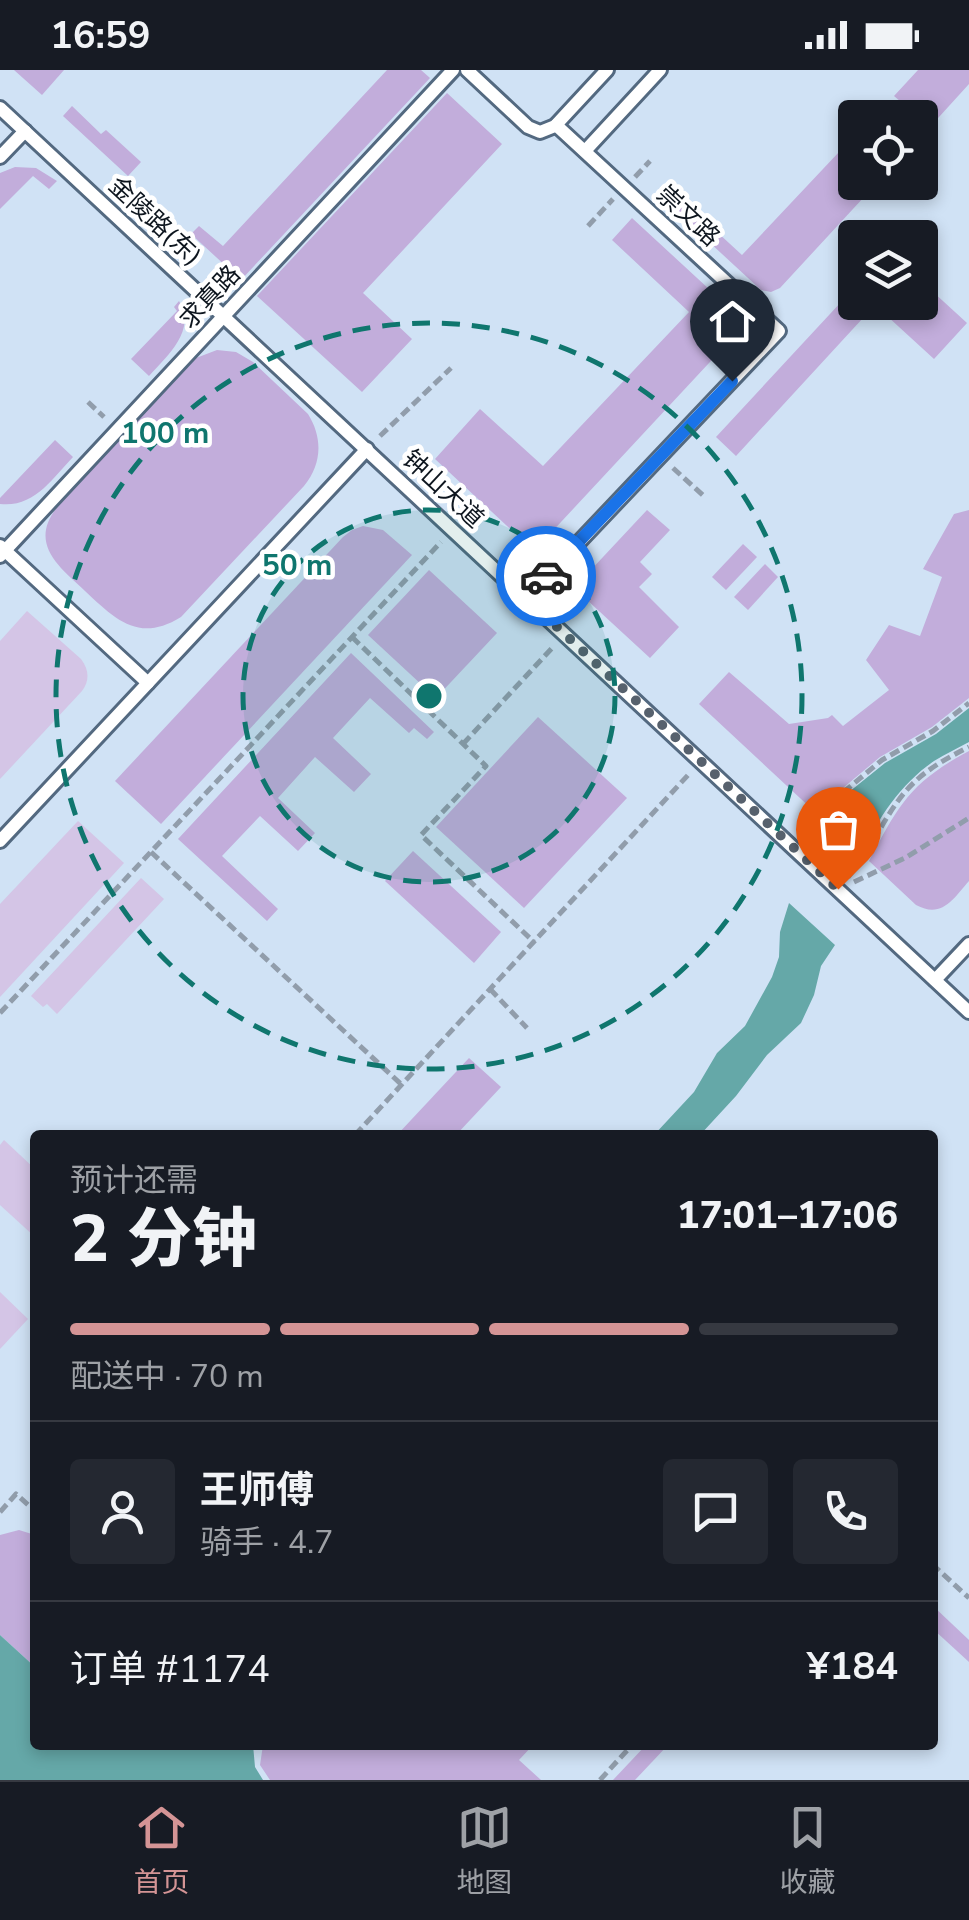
<!DOCTYPE html>
<html lang="zh">
<meta charset="utf-8">
<style>
:root{--surface:#171b24;--page:#242831;--text:#f1f3f6;--muted:#9ea1a6;--line:#363941;--accent:#d49495}
body{margin:0;font-family:"Nunito Sans","Noto Sans SC",sans-serif;background:var(--page);color:var(--text);height:100vh;display:flex;flex-direction:column;font-size:38px;white-space:nowrap}
*{box-sizing:border-box;margin:0}
p{font-size:32px;color:var(--muted)}
.icon{flex:none;width:55px;height:55px;fill:none;stroke:currentColor;stroke-width:2;stroke-linecap:round;stroke-linejoin:round}
.map{position:relative;flex:1;overflow:hidden}
.drawer{position:absolute;left:30px;top:1060px;width:908px;height:620px;display:flex;flex-direction:column;background:var(--surface);border-radius:10px;box-shadow:0 5px 15px #0003}
.drawer>*{flex:none}
.buttons{position:absolute;left:838px;top:30px;display:grid;gap:20px}
.buttons a{display:grid;place-items:center;width:100px;height:100px;border-radius:10px;background:var(--surface);box-shadow:0 5px 15px #0003;font-size:50px}
.pin{position:absolute;display:grid;place-items:center;width:85px;height:85px;color:#fff;margin:-102px -42px;border-radius:50% 50% 50% 0;rotate:-45deg;box-shadow:0 0 10px #0007}
.pin .icon{rotate:45deg}
.courier{position:absolute;display:grid;place-items:center;width:100px;height:100px;margin:-50px;border:8px solid #1a73e8;border-radius:50%;background:#fff;color:#222;box-shadow:0 2px 12px #0007}
.head em{font-style:normal;font-weight:800}
.head div{display:flex;flex-direction:column-reverse}
.head{display:flex;align-items:center;justify-content:space-between;height:170px;padding:0 40px}
h1{font-size:65px;font-weight:800;line-height:75px}
.bar{display:grid;grid-template-columns:repeat(4,1fr);gap:15px 10px;align-content:center;height:120px;padding:0 40px}
.bar i{height:12px;border-radius:8px;background:var(--line)}
.bar .selected{background:var(--accent)}
.bar p{grid-column:span 4}
.line{display:flex;align-items:center;gap:25px;padding:0 40px;border-top:2px solid var(--line)}
.line div{flex:1}
.round{display:grid;place-items:center;flex:none;width:105px;height:105px;border-radius:10px;background:var(--page)}
.status{display:flex;justify-content:space-between;align-items:center;height:70px;padding:0 50px;background:var(--surface);direction:ltr}
.status svg{height:28px;fill:currentColor}
.menu{display:flex;justify-content:space-around;align-items:center;height:140px;border-top:2px solid var(--line);background:var(--surface);font-size:28px;color:var(--muted)}
.menu a{display:grid;justify-items:center;gap:5px}
.menu .selected{color:var(--accent)}
.map>svg:first-child{display:block}
.built{fill:#d0e2f5;fill-rule:evenodd}
.green{fill:#d4c5e6}
.forest{fill:#c2addb}
.water{fill:#65a8a8}
.lines{fill:none;stroke-linecap:round;stroke-linejoin:round}
.service-casing{stroke:#536980;stroke-width:18}
.path{stroke:#919dab;stroke-width:5;stroke-dasharray:10 5;stroke-linecap:butt}
.service{stroke:#fff;stroke-width:12}
.done{stroke:#57616d;stroke-width:10;stroke-dasharray:0 18}
.route{stroke:#1a73e8;stroke-width:12}
.ring{fill:none;stroke:#0f766e;stroke-width:5;stroke-dasharray:18 12}
.labels{text-anchor:middle;dominant-baseline:central;stroke-width:9;stroke-linejoin:round;paint-order:stroke}
.street-label{font-size:25px;fill:#0d151e;stroke:#fff}
.centre{fill:#0f766e;stroke:#fff;stroke-width:5}
.ring-label{font-size:30px;text-anchor:middle;font-weight:bold;fill:#0f766e;stroke:#fff;stroke-width:9;stroke-linejoin:round;paint-order:stroke}
</style>
<div class="status"><b>16:59</b><svg viewBox="0 0 49 12"><path d="M0 12V9h3v3zM5 12V6h3v6zM10 12V3h3v9zM15 12V0h3v12zM26 1h20v11H26zM47 4h2v5h-2z"/></svg></div>
<div class="map">
<svg width="969" height="1710" viewBox="0 0 969 1710">
<rect width="100%" height="100%" fill="#e0efff"/>
<!-- built -->
<path class="built" d="M0 0H969V1710H0ZM855 48H920V112H855ZM855 168H920V232H855ZM35 1065H932V1675H35Z"/>
<!-- green -->
<g class="green">
<path d="M27 541 81 589C89 600 90 610 82 621L0 709V571Z"/>
<path d="M78 751 124 793 0 927V834Z"/>
<path d="M141 808 164 829 57 944 47 934 43 937 31 926Z"/>
<path d="M4 1070 35 1099V1167L0 1135V1075Z"/>
<path d="M0 1222 28 1249 0 1279Z"/>
</g>
<!-- forest -->
<g class="forest">
<path d="M14 0H64L42 25Z"/>
<path d="M387 0H421L430 8 241 210 191 164 199 156 223 176Z"/>
<path d="M918 0H969V14L929 58 920 48 894 26Z"/>
<path d="M447 23 502 74 363 223 412 269 362 322 257 226Z"/>
<path d="M72 36 101 64 106 60 141 92 128 106 63 46Z"/>
<path d="M855 65V112L877 113 780 218 771 222 761 220 656 123 665 114 742 185Z"/>
<path d="M15 97 36 98 57 111 49 119 33 106 0 139V103Z"/>
<path d="M632 148 735 243C741 250 741 257 736 264L534 481 435 389 480 339 543 396 689 242 612 170Z"/>
<path d="M920 210 967 253 934 289 875 235 736 386 716 367 855 217V232H920Z"/>
<path d="M179 231C197 260 168 285 149 306L131 289 177 241 174 237Z"/>
<path d="M217 280 236 282 253 292 308 344C323 368 322 394 304 416L181 547C139 573 116 550 85 521 58 496 28 473 58 436L196 288Z"/>
<path d="M55 370 73 387C52 409 34 438 0 434V428Z"/>
<path d="M647 440 670 460 640 492 652 504 639 517 679 557 650 588 574 518Z"/>
<path d="M969 440V628L932 657 880 687 843 718 829 755 699 634 729 602 789 654 828 648 832 645 843 656 889 620 866 590 889 555 920 566 942 507 923 499 954 444Z"/>
<path d="M363 456 383 460 412 485 161 754 115 711 343 467 352 460Z"/>
<path d="M743 474 757 487 726 520 712 507Z"/>
<path d="M765 494 778 507 748 540 734 527Z"/>
<path d="M429 500 497 563 436 628 368 565Z"/>
<path d="M351 583 434 662 427 669 414 658 409 663 370 628 333 668 371 704 354 722 315 687 278 728 315 763 298 781 260 746 222 786 278 839 267 851 178 769Z"/>
<path d="M538 647 627 728 524 838 436 757Z"/>
<path d="M969 681V811C953 829 942 849 916 835L869 791C899 734 911 712 969 681Z"/>
<path d="M413 781 501 862 474 893 385 811Z"/>
<path d="M469 988 501 1017 456 1065H397Z"/>
<path d="M19 1460 35 1465V1597L0 1565V1465Z"/>
<path d="M933 1536 969 1570V1592L933 1559Z"/>
<path d="M263 1675H533L519 1690 541 1710H270L260 1695Z"/>
<path d="M646 1675H668L635 1710H613Z"/>
</g>
<!-- water -->
<g class="water">
<path d="M969 638V672C958 678 945 684 934 691 903 712 876 749 863 784L836 759 849 722 885 693 936 664Z"/>
<path d="M789 833 835 875 821 896 814 925 801 953 767 985 736 1026 700 1065H654L694 1022 717 983 745 956 772 907 779 887 780 862Z"/>
<path d="M0 1565 35 1597V1675H253L255 1697 263 1710H0Z"/>
</g>
<g class="lines">
<!-- service casing -->
<g class="service-casing">
<g id="service">
<path d="M467 0 528 57 540 62 555 56 607 0"/>
<path d="M0 38 969 942"/>
<path d="M585 81 660 0"/>
<path d="M0 87 25 61"/>
<path d="M0 476 148 613"/>
<path d="M0 486 453 0"/>
<path d="M526 528 779 261 556 55"/>
<path d="M0 771 367 379"/>
<path d="M935 910 969 874"/>
</g>
</g>
<!-- path -->
<g class="path">
<path d="M635 107 650 91"/>
<path d="M588 156 613 129"/>
<path d="M88 332 104 347"/>
<path d="M380 366 451 298"/>
<path d="M673 398 706 428"/>
<path d="M352 567 486 696 421 765 534 872"/>
<path d="M463 674 553 577"/>
<path d="M817 775 833 758 846 720 882 690 933 661 969 633"/>
<path d="M151 782 402 1015"/>
<path d="M848 807C871 781 883 748 905 722 923 701 945 689 969 677"/>
<path d="M854 812 905 788 969 748"/>
<path d="M490 919 527 958"/>
<path d="M0 943 441 472"/>
<path d="M355 1065 689 704"/>
<path d="M0 1442 16 1424 35 1441"/>
<path d="M932 1494 969 1528"/>
<path d="M600 1710 632 1675"/>
</g>
<!-- service -->
<use href="#service" class="service"/>
</g>
<g class="lines">
<!-- done -->
<path class="done" d="M546 506 526 528 838 819"/>
<!-- route -->
<path class="route" d="M546 506 732 311"/>
</g>
<!-- distance rings -->
<circle cx="429" cy="626" r="186" fill="#0f766e" fill-opacity=".12"/>
<g class="ring">
<circle cx="429" cy="626" r="186"/>
<circle cx="429" cy="626" r="373"/>
</g>
<g class="labels">
<!-- street labels -->
<g class="street-label">
<text transform="translate(688 146) rotate(43)">崇文路</text>
<text transform="translate(155 151) rotate(43)">金陵路(东)</text>
<text transform="translate(210 227) rotate(-47)">求真路</text>
<text transform="translate(443 419) rotate(43)">钟山大道</text>
</g>
</g>
<circle cx="429" cy="626" r="15" class="centre"/>
<g class="ring-label">
<text x="165" y="373">100 m</text>
<text x="297" y="505">50 m</text>
</g>
</svg>
<div class="buttons">
<a><svg class="icon" aria-label="locate" viewBox="0 0 24 24"><circle cx="12" cy="12" r="6"/><path d="M12 2v4M12 18v4M2 12h4M18 12h4"/></svg></a>
<a><svg class="icon" aria-label="layers" viewBox="0 0 24 24"><path d="M12 4l9 5-9 5-9-5zM3 14l9 5 9-5"/></svg></a>
</div>
<div class="pin" style="left:838px;top:819px;background:#ea580c"><svg class="icon" aria-label="bag" viewBox="0 0 24 24"><path d="M5 8h14l-1 12H6zM9 8a3 3 0 0 1 6 0"/></svg></div>
<div class="pin" style="left:732px;top:311px;background:#1f2937"><svg class="icon" aria-label="home" viewBox="0 0 24 24"><path d="M3 11l9-7 9 7M6 9v11h12V9"/></svg></div>
<div class="courier" style="left:546px;top:506px"><svg class="icon" aria-label="car" viewBox="0 0 24 24"><path d="M5 17H2v-5l4-1 3-4h7l3 4 3 1v5h-3M9 17h6M6 11h13"/><circle cx="7" cy="17" r="2"/><circle cx="17" cy="17" r="2"/></svg></div>
<section class="drawer">
<div class="head"><div><h1>2 分钟</h1><p>预计还需</p></div><em>17:01–17:06</em></div>
<div class="bar"><i class="selected"></i><i class="selected"></i><i class="selected"></i><i></i><p>配送中 · 70 m</p></div>
<div class="line" style="height:180px"><a class="round"><svg class="icon" aria-label="person" viewBox="0 0 24 24"><circle cx="12" cy="8" r="4"/><path d="M4 21q1-7 8-7t8 7"/></svg></a><div><b>王师傅</b><p>骑手 · 4.7</p></div><a class="round"><svg class="icon" aria-label="chat" viewBox="0 0 24 24"><path d="M4 5h16v11H9l-5 4z"/></svg></a><a class="round"><svg class="icon" aria-label="phone" viewBox="0 0 24 24"><path d="M5 4h4l2 5-3 2q2 4 5 5l2-3 5 2v4C11 20 4 13 5 4z"/></svg></a></div>
<div class="line" style="height:130px"><div>订单 #1174</div><b>¥184</b></div>
</section>
</div>
<nav class="menu">
<a class="selected"><svg class="icon" aria-label="home" viewBox="0 0 24 24"><path d="M3 11l9-7 9 7M6 9v11h12V9"/></svg>首页</a>
<a><svg class="icon" aria-label="map" viewBox="0 0 24 24"><path d="M3 6l6-2 6 2 6-2v14l-6 2-6-2-6 2zM9 4v14M15 6v14"/></svg>地图</a>
<a><svg class="icon" aria-label="saved" viewBox="0 0 24 24"><path d="M7 4h10v16l-5-4-5 4z"/></svg>收藏</a>
</nav>
